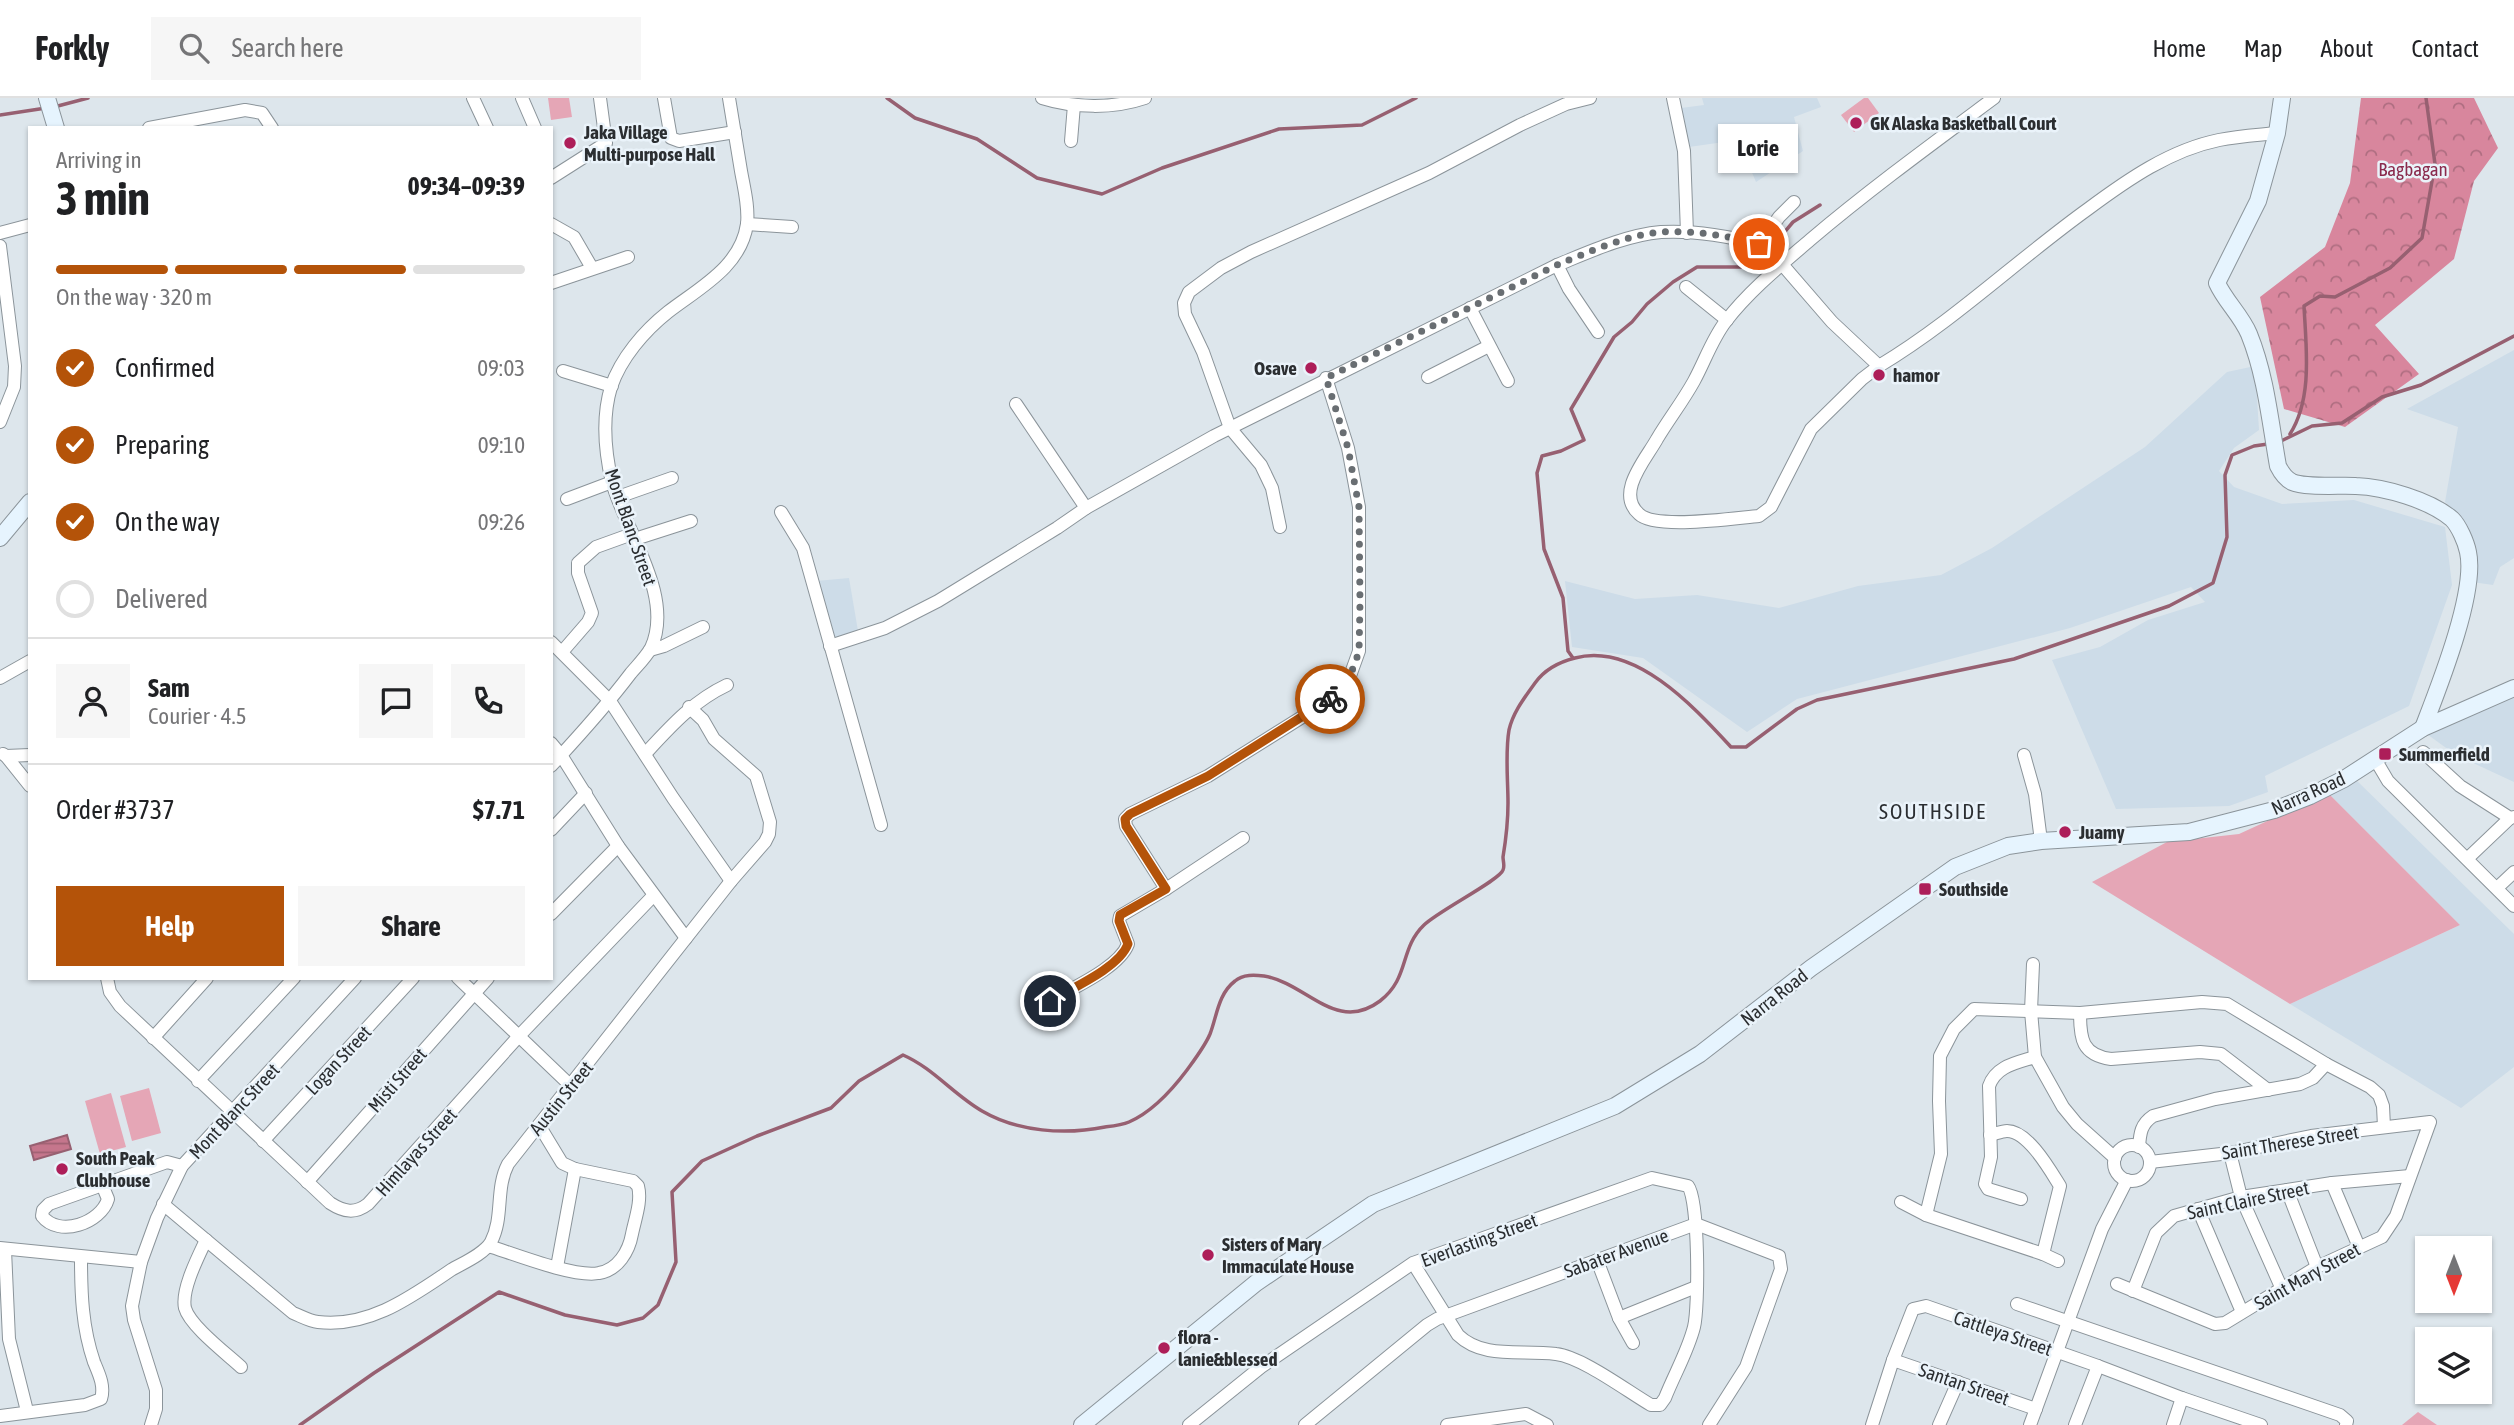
<!DOCTYPE html>
<meta charset="utf-8">
<style>
:root{--surface:#fff;--page:#f6f6f6;--text:#202124;--muted:#757577;--line:#e0e0e0;--accent:#b45309}
body{margin:0;font-family:"Asap Condensed",sans-serif;background:var(--page);color:var(--text);height:100vh;display:flex;flex-direction:column;font-size:26px;white-space:nowrap}
*{box-sizing:border-box;margin:0}
p{font-size:23px;color:var(--muted)}
.icon{flex:none;width:38px;height:38px;fill:none;stroke:currentColor;stroke-width:2;stroke-linecap:round;stroke-linejoin:round}
.map{position:relative;flex:1;overflow:hidden}
.sheet{position:absolute;left:28px;top:28px;width:525px;height:854px;display:flex;flex-direction:column;background:var(--surface);border-radius:0px;box-shadow:0 2px 5px #0004}
.sheet>*{flex:none}
.needle{width:46px;rotate:180deg}
.controls{position:absolute;left:2415px;top:1138px;display:grid;gap:14px}
.controls a{display:grid;place-items:center;width:77px;height:77px;border-radius:0px;background:var(--surface);box-shadow:0 2px 5px #0004;font-size:35px}
.pin{position:absolute;display:grid;place-items:center;width:60px;height:60px;color:#fff;margin:-30px;border:4px solid #fff;border-radius:50%;box-shadow:0 2px 7px #0007}
.courier{position:absolute;display:grid;place-items:center;width:70px;height:70px;margin:-35px;border:5px solid #b45309;border-radius:50%;background:#fff;color:#222;box-shadow:0 2px 9px #0007}
.bubble{position:absolute;height:49px;border-radius:0px;background:var(--surface);box-shadow:0 2px 5px #0004;font-size:23px;font-weight:700;line-height:49px;text-align:center}
.head em{font-style:normal;font-weight:700}
.head div{display:flex;flex-direction:column-reverse}
.head{display:flex;align-items:center;justify-content:space-between;height:119px;padding:0 28px}
h1{font-size:46px;font-weight:700;line-height:52px}
.bar{display:grid;grid-template-columns:repeat(4,1fr);gap:10px 7px;align-content:center;height:84px;padding:0 28px}
.bar i{height:9px;border-radius:5px;background:var(--line)}
.bar .current{background:var(--accent)}
.bar p{grid-column:span 4}
.line{display:flex;align-items:center;gap:18px;padding:0 28px;border-top:2px solid var(--line)}
.line div{flex:1}
.round{display:grid;place-items:center;flex:none;width:74px;height:74px;border-radius:0px;background:var(--page)}
ol{padding:0 28px;list-style:none}
li{display:flex;align-items:center;gap:21px;height:77px}
li p{margin-inline-start:auto}
li .icon{padding:7px;border-radius:50%;background:var(--accent);color:#fff;stroke-width:4}
li:last-child{color:var(--muted)}
li i{width:38px;height:38px;border:4px solid var(--line);border-radius:50%}
.cta{display:flex;gap:14px;margin-top:auto;padding:14px 28px}
.cta a{flex:1;height:80px;border-radius:0px;background:var(--accent);color:#fff;font-size:28px;font-weight:700;line-height:80px;text-align:center}
.cta a+a{background:var(--page);color:var(--text)}
header{display:flex;align-items:center;gap:42px;box-sizing:border-box;height:98px;padding:0 35px;background:var(--surface);border-bottom:2px solid var(--line)}
header strong{font-size:33px}
nav{display:flex;gap:38px;margin-inline-start:auto;font-size:24px}
.search{width:490px;height:63px;background:var(--page);display:flex;align-items:center;gap:18px;box-sizing:border-box;padding:0 24px;border-radius:0px;color:var(--muted);font-size:26px}
.map>svg:first-child{display:block}
.built{fill:#cddce8}
.green{fill:#e5a6b6}
.forest{fill:url(#forest-crowns)}
.water{fill:url(#water-rules);stroke:#976071;stroke-width:2}
.lines{fill:none;stroke-linecap:round;stroke-linejoin:round}
.stream{stroke:#976071;stroke-width:3.5}
.street-casing{stroke:#8b949a;stroke-width:14}
.secondary-casing{stroke:#8b949a;stroke-width:18}
.street{stroke:#fff;stroke-width:12}
.secondary{stroke:#e6f4fe;stroke-width:16}
.done{stroke:#696e72;stroke-width:7;stroke-dasharray:0 12.6}
.route{stroke:#b45309;stroke-width:9}
.poi-dot{fill:#ad1e59;stroke:#eaf3fa;stroke-width:2.5}
.labels{text-anchor:middle;dominant-baseline:central;stroke-width:5;stroke-linejoin:round;paint-order:stroke}
.poi-label{font-size:19px;font-weight:bold;fill:#2b2e31;stroke:#eaf3fa;text-anchor:start}
.park-label{font-size:19px;fill:#8a2a4d;stroke:#eaf3fa}
.street-label{font-size:19px;fill:#2b2e31;stroke:#eaf3fa}
.neighbourhood-label{font-size:21px;letter-spacing:2px;fill:#2b2e31;stroke:#eaf3fa}
</style>
<header>
<strong>Forkly</strong>
<div class="search"><svg class="icon" aria-label="search" viewBox="0 0 24 24"><circle cx="10" cy="10" r="6"/><path d="M15 15l6 6"/></svg>Search here</div>
<nav><a>Home</a><a>Map</a><a>About</a><a>Contact</a></nav>
</header>
<div class="map">
<svg width="2514" height="1327" viewBox="0 0 2514 1327">
<defs>
<pattern id="forest-crowns" width="20" height="18" patternUnits="userSpaceOnUse" patternTransform="scale(1.75)"><rect width="20" height="18" fill="#d8869d"/><path d="M2 6a3 3 0 1 1 6 0M12 15a3 3 0 1 1 6 0" fill="none" stroke="#af6e81"/></pattern>
<pattern id="water-rules" width="6" height="5" patternUnits="userSpaceOnUse" patternTransform="scale(1.75)"><rect width="6" height="5" fill="#c5768c"/><path d="M0 2.5h6" fill="none" stroke="#a06173"/></pattern>
</defs>
<rect width="100%" height="100%" fill="#dde6ec"/>
<!-- built -->
<g class="built">
<path d="M1702 0H1817L1821 9 1794 19 1803 53 1756 84 1738 42 1689 49 1681 10 1704 7Z"/>
<path d="M2514 252V460L2500 469 2493 487 2472 484 2475 449 2460 418 2445 404 2458 329 2407 311Z"/>
<path d="M2255 268 2259 332 2234 350 2219 373 2234 389 2282 406 2354 402 2445 429 2452 487 2409 608 2265 678 2268 694 2229 708 2116 711 2052 562 2100 549 2148 522 2205 504 2191 489 2070 530 1797 601 1747 634 1643 560 1572 549 1565 483 1635 501 1697 497 1779 510 1858 488 1941 477 1992 450 2145 349 2227 274Z"/>
<path d="M849 480 858 533 832 540 816 483Z"/>
<path d="M2514 586V684L2456 657 2424 634Z"/>
<path d="M2354 680 2514 836V969L2461 1010 2290 906 2460 827 2328 695Z"/>
</g>
<!-- green -->
<g class="green">
<path d="M548 0H569L572 19 551 22Z"/>
<path d="M1864 0H1868L1879 15 1854 34 1841 17Z"/>
<path d="M2328 695 2460 827 2290 906 2092 784 2167 744 2239 736Z"/>
<path d="M149 990 161 1035 132 1043 120 998Z"/>
<path d="M111 995 126 1049 100 1056 85 1003Z"/>
<path d="M2418 1314 2437 1327H2402Z"/>
</g>
<!-- forest -->
<path class="forest" d="M2361 0H2474L2498 50 2474 83 2454 161 2375 227 2419 276 2345 329 2284 311 2260 199 2325 149 2350 85Z"/>
<!-- water -->
<path class="water" d="M67 1037 71 1051 34 1062 30 1048Z"/>
<g class="lines">
<!-- stream -->
<g class="stream">
<path d="M887 0 915 20 977 41 1037 80 1102 96 1162 70 1279 31 1362 27 1416 0"/>
<path d="M54 9 88 0"/>
<path d="M0 17 46 10"/>
<path d="M1772 149 1793 124 1820 107"/>
<path d="M2290 336C2313 300 2306 249 2304 208L2320 198 2335 199 2390 170 2422 140 2435 66 2426 0"/>
<path d="M2279 344 2312 328 2342 325 2382 299 2421 287 2514 238"/>
<path d="M1573 560 1568 553 1563 500 1544 451 1537 375 1542 358 1561 353 1584 342 1571 311 1614 239 1632 224 1647 206 1673 184 1697 169H1748L1767 155"/>
<path d="M300 1327 374 1275 499 1194 565 1217 617 1227 643 1220 658 1207 676 1164 672 1094 702 1063 757 1038 831 1010 859 983 903 957C933 970 954 997 982 1013 1018 1034 1065 1037 1105 1029 1113 1028 1122 1027 1129 1024 1152 1014 1172 992 1187 972 1195 961 1205 948 1210 936 1217 918 1218 896 1235 883 1243 876 1255 877 1264 878 1307 885 1336 936 1380 903 1410 880 1399 851 1424 827 1438 813 1500 782 1503 772 1505 768 1503 763 1503 759 1506 741 1508 724 1508 705 1508 682 1505 655 1509 632 1513 614 1525 599 1535 585 1545 571 1559 564 1575 560 1635 544 1694 609 1731 649H1746L1797 611 1817 602 2014 561 2169 508 2213 485 2227 439 2225 377 2232 357 2254 348 2268 346"/>
</g>
<!-- street casing -->
<g class="street-casing">
<g id="street">
<path d="M473 0 487 30"/>
<path d="M522 0 535 30"/>
<path d="M664 0 671 40 679 43 735 34"/>
<path d="M1042 0C1074 10 1113 11 1145 0"/>
<path d="M1673 0 1684 53 1687 135"/>
<path d="M149 30 245 12 262 15 272 30"/>
<path d="M1071 43 1074 7"/>
<path d="M551 80 606 45 600 0"/>
<path d="M551 126 574 139 592 170"/>
<path d="M747 126 792 129"/>
<path d="M0 135 30 127"/>
<path d="M1760 146 1779 119 1794 104"/>
<path d="M0 148 15 268 14 289 0 324"/>
<path d="M1557 167 1569 191 1598 234"/>
<path d="M551 185 628 159"/>
<path d="M1686 189 1727 222"/>
<path d="M1470 210 1508 283"/>
<path d="M1879 268 1862 281 1811 331 1771 409 1759 418C1735 420 1655 432 1639 416 1615 395 1646 361 1657 341 1669 321 1683 303 1694 283 1705 263 1712 241 1726 223 1749 193 1781 167 1810 142 1869 92 1932 46 1994 0"/>
<path d="M563 273 612 288"/>
<path d="M1428 279 1489 248"/>
<path d="M1016 306 1086 410"/>
<path d="M618 399 672 380"/>
<path d="M567 401 612 384"/>
<path d="M781 414 803 450 881 727"/>
<path d="M1280 429 1272 390 1261 367 1230 330 1203 254 1185 216 1184 205 1189 194 1221 170 1251 154 1429 75 1520 27 1566 6 1590 0"/>
<path d="M635 441 691 423"/>
<path d="M551 544 610 603 673 700 731 783"/>
<path d="M830 548 885 530 938 503 1057 430 1086 410 1214 338 1557 167C1589 154 1626 137 1661 134 1694 132 1728 138 1760 146L1768 150 1832 224 1879 268C1954 223 2017 162 2088 111 2127 82 2170 52 2219 42 2238 38 2258 37 2277 35"/>
<path d="M650 552 664 548 703 529"/>
<path d="M562 554 588 524 592 515 578 475V465L596 449 632 436"/>
<path d="M0 580 30 563"/>
<path d="M551 645 561 657 618 748 686 840"/>
<path d="M2423 654 2460 688 2510 720 2514 719"/>
<path d="M3 656 6 658 30 657"/>
<path d="M645 656C670 629 693 603 727 587"/>
<path d="M2024 657 2035 696 2041 743"/>
<path d="M6 658 30 688"/>
<path d="M2375 661 2388 683 2514 808"/>
<path d="M551 668C579 638 606 608 631 575 637 568 646 559 651 550 675 498 625 433 612 384 605 354 602 319 611 289 621 260 644 233 668 214 699 190 741 169 747 126 749 109 744 90 741 73 737 49 733 24 729 0"/>
<path d="M551 732 586 695"/>
<path d="M2468 760 2510 720"/>
<path d="M2497 790 2514 774"/>
<path d="M1166 791 1126 728 1125 721 1130 716 1208 678 1334 599 1350 578 1359 553V409L1348 350 1326 280"/>
<path d="M551 816 618 748"/>
<path d="M2033 866 2031 913 2035 959 2063 1009 2077 1026 2115 1060"/>
<path d="M107 880 110 894 120 908 330 1105C344 1114 355 1116 368 1106L518 939 653 798"/>
<path d="M458 880 571 988"/>
<path d="M1050 903C1072 890 1119 870 1128 846L1119 823 1120 818 1166 791 1243 740"/>
<path d="M2080 915C2080 941 2082 957 2111 961L2200 954 2221 956 2268 992"/>
<path d="M153 940 207 880"/>
<path d="M198 983 294 880"/>
<path d="M1990 1037C1995 1036 2002 1033 2007 1033 2028 1033 2050 1072 2060 1088L2043 1156"/>
<path d="M263 1043 413 880"/>
<circle cx="2132" cy="1065" r="18"/>
<path d="M2139 1049C2140 1035 2141 1026 2153 1018L2215 1001 2300 986 2313 980 2326 966"/>
<path d="M2230 1055 2241 1099 2281 1189"/>
<path d="M307 1084 488 880"/>
<path d="M2332 1085 2359 1149"/>
<path d="M103 1089 108 1101C101 1125 59 1140 42 1118L43 1112 49 1106 167 1064 182 1068"/>
<path d="M2287 1092 2317 1169"/>
<path d="M2021 1101 1988 1091 1985 1086 1991 1059 1989 988C1996 968 2016 965 2035 959"/>
<path d="M1901 1104 1926 1117 2043 1156 2058 1163"/>
<path d="M163 1106 293 1215C301 1218 309 1223 318 1224 369 1230 411 1199 451 1172 463 1165 484 1156 491 1144 504 1119 495 1091 508 1066L731 783 765 744 769 736 770 724 756 678 714 641 703 622 689 609"/>
<path d="M2198 1111 2242 1214"/>
<path d="M1926 1117 1941 1056 1939 1003 1940 958 1954 931 1974 911 2080 915 2202 904 2227 906 2326 966 2370 989 2379 997 2383 1008 2384 1029"/>
<path d="M206 1142C198 1159 181 1192 185 1210 190 1228 227 1256 241 1269"/>
<path d="M489 1148C514 1156 575 1180 599 1175 618 1172 629 1153 632 1136 635 1121 642 1103 638 1088L633 1083 575 1071 562 1065 539 1027"/>
<path d="M0 1150 141 1164"/>
<path d="M5 1152 9 1241 27 1313"/>
<path d="M1597 1162 1619 1220 1633 1245"/>
<path d="M557 1169 575 1071"/>
<path d="M2117 1186 2215 1226 2225 1225 2317 1169 2382 1139 2396 1118 2430 1024 2311 1038 2230 1055 2150 1064"/>
<path d="M2133 1193 2156 1135 2174 1118 2241 1099 2332 1085 2410 1078"/>
<path d="M2017 1206 2340 1317 2347 1323 2346 1327"/>
<path d="M1619 1220 1696 1189"/>
<path d="M1893 1262 2036 1311"/>
<path d="M2182 1300 2261 1327"/>
<path d="M0 1318 85 1307 101 1301C105 1288 99 1276 94 1264 82 1229 81 1195 81 1159"/>
<path d="M151 1327 156 1311V1292L134 1222 132 1208 141 1164 157 1120 182 1068 355 880"/>
<path d="M1189 1327 1261 1269 1413 1165 1652 1080 1688 1088C1699 1102 1699 1209 1694 1229 1688 1253 1674 1277 1665 1300L1660 1307H1651C1627 1293 1582 1259 1556 1256 1522 1251 1484 1262 1458 1237L1413 1165"/>
<path d="M1305 1327 1427 1227 1437 1221 1696 1126 1779 1158 1781 1171 1746 1269 1709 1327"/>
<path d="M1447 1327 1526 1316 1547 1327"/>
<path d="M1872 1327 1893 1262 1913 1211 1926 1208 2098 1268 2182 1300 2173 1327"/>
<path d="M1939 1327 1958 1284"/>
<path d="M2030 1327 2102 1131 2127 1082"/>
<path d="M2075 1327 2098 1268"/>
</g>
</g>
<!-- secondary casing -->
<g class="secondary-casing">
<g id="secondary">
<path d="M47 0 56 30"/>
<path d="M2282 0 2277 35 2258 103 2217 185C2225 203 2241 217 2249 236 2266 278 2270 323 2278 368 2281 374 2286 381 2292 384 2305 390 2341 387 2356 388 2384 389 2430 402 2452 421 2459 428 2466 444 2468 454 2477 494 2438 591 2423 630"/>
<path d="M0 440 30 404"/>
<path d="M1082 1327 1256 1185 1373 1106 1615 1008 1700 956 1811 870 1955 769 2008 748 2041 743 2189 734 2274 712 2310 698 2344 681 2423 630 2514 590"/>
</g>
</g>
<!-- street -->
<use href="#street" class="street"/>
<!-- secondary -->
<use href="#secondary" class="secondary"/>
</g>
<g class="lines">
<!-- done -->
<path class="done" d="M1330 601 1350 578 1359 554 1360 505 1359 409 1348 350 1326 280 1557 167C1589 154 1626 137 1661 134 1694 132 1728 138 1759 146"/>
<!-- route -->
<path class="route" d="M1050 903C1072 890 1119 870 1128 846L1119 823 1120 817 1166 791 1126 728 1125 721 1130 716 1208 678 1330 601"/>
</g>
<!-- markers -->
<g class="poi-dot">
<circle cx="1856" cy="25" r="7"/>
<circle cx="570" cy="45" r="7"/>
<circle cx="1311" cy="270" r="7"/>
<circle cx="1879" cy="277" r="7"/>
<rect x="2378" y="649" width="14" height="14" rx="3.5"/>
<circle cx="2065" cy="734" r="7"/>
<rect x="1918" y="784" width="14" height="14" rx="3.5"/>
<circle cx="62" cy="1071" r="7"/>
<circle cx="1208" cy="1157" r="7"/>
<circle cx="1164" cy="1250" r="7"/>
</g>
<g class="labels">
<!-- poi labels -->
<g class="poi-label">
<text x="1870" y="25">GK Alaska Basketball Court</text>
<text x="584" y="34">Jaka Village<tspan x="584" dy="22">Multi-purpose Hall</tspan></text>
<text x="1297" y="270" text-anchor="end">Osave</text>
<text x="1893" y="277">hamor</text>
<text x="2399" y="656">Summerfield</text>
<text x="2079" y="734">Juamy</text>
<text x="1939" y="791">Southside</text>
<text x="76" y="1060">South Peak<tspan x="76" dy="22">Clubhouse</tspan></text>
<text x="1222" y="1146">Sisters of Mary<tspan x="1222" dy="22">Immaculate House</tspan></text>
<text x="1178" y="1239">flora -<tspan x="1178" dy="22">lanie&amp;blessed</tspan></text>
</g>
<!-- park labels -->
<g class="park-label">
<text x="2413" y="71">Bagbagan</text>
</g>
<!-- street labels -->
<g class="street-label">
<text transform="translate(631 429) rotate(71)">Mont Blanc Street</text>
<text transform="translate(2308 695) rotate(-24)">Narra Road</text>
<text transform="translate(1774 899) rotate(-38)">Narra Road</text>
<text transform="translate(338 962) rotate(-47)">Logan Street</text>
<text transform="translate(397 982) rotate(-49)">Misti Street</text>
<text transform="translate(561 1000) rotate(-51)">Austin Street</text>
<text transform="translate(234 1013) rotate(-47)">Mont Blanc Street</text>
<text transform="translate(2290 1044) rotate(-9)">Saint Therese Street</text>
<text transform="translate(416 1054) rotate(-48)">Himlayas Street</text>
<text transform="translate(2248 1102) rotate(-12)">Saint Claire Street</text>
<text transform="translate(1479 1142) rotate(-20)">Everlasting Street</text>
<text transform="translate(1616 1155) rotate(-20)">Sabater Avenue</text>
<text transform="translate(2307 1178) rotate(-29)">Saint Mary Street</text>
<text transform="translate(2003 1235) rotate(19)">Cattleya Street</text>
<text transform="translate(1964 1286) rotate(19)">Santan Street</text>
</g>
<!-- neighbourhood labels -->
<g class="neighbourhood-label">
<text x="1933" y="713">SOUTHSIDE</text>
</g>
</g>
</svg>
<div class="controls">
<a><svg class="needle" viewBox="-14 -14 28 28"><path d="M0-13l5 13h-10z" fill="#e53935"/><path d="M0 13l5-13h-10z" fill="#757577"/></svg></a>
<a><svg class="icon" aria-label="layers" viewBox="0 0 24 24"><path d="M12 4l9 5-9 5-9-5zM3 14l9 5 9-5"/></svg></a>
</div>
<div class="pin" style="left:1759px;top:146px;background:#ea580c"><svg class="icon" aria-label="bag" viewBox="0 0 24 24"><path d="M5 8h14l-1 12H6zM9 8a3 3 0 0 1 6 0"/></svg></div>
<div class="pin" style="left:1050px;top:903px;background:#1f2937"><svg class="icon" aria-label="home" viewBox="0 0 24 24"><path d="M3 11l9-7 9 7M6 9v11h12V9"/></svg></div>
<div class="courier" style="left:1330px;top:601px"><svg class="icon" aria-label="bike" viewBox="0 0 24 24"><circle cx="6" cy="16" r="4"/><circle cx="18" cy="16" r="4"/><path d="M6 16l4-8h5l3 8M10 8l3 8H6M13 5h3"/></svg></div>
<div class="bubble" style="left:1718px;top:26px;width:80px">Lorie</div>
<section class="sheet">
<div class="head"><div><h1>3 min</h1><p>Arriving in</p></div><em>09:34–09:39</em></div>
<div class="bar"><i class="current"></i><i class="current"></i><i class="current"></i><i></i><p>On the way · 320 m</p></div>
<ol>
<li><svg class="icon" aria-label="check" viewBox="0 0 24 24"><path d="M5 12l5 5 9-10"/></svg>Confirmed<p>09:03</p></li>
<li><svg class="icon" aria-label="check" viewBox="0 0 24 24"><path d="M5 12l5 5 9-10"/></svg>Preparing<p>09:10</p></li>
<li><svg class="icon" aria-label="check" viewBox="0 0 24 24"><path d="M5 12l5 5 9-10"/></svg>On the way<p>09:26</p></li>
<li><i></i>Delivered</li>
</ol>
<div class="line" style="height:126px"><a class="round"><svg class="icon" aria-label="person" viewBox="0 0 24 24"><circle cx="12" cy="8" r="4"/><path d="M4 21q1-7 8-7t8 7"/></svg></a><div><b>Sam</b><p>Courier · 4.5</p></div><a class="round"><svg class="icon" aria-label="chat" viewBox="0 0 24 24"><path d="M4 5h16v11H9l-5 4z"/></svg></a><a class="round"><svg class="icon" aria-label="phone" viewBox="0 0 24 24"><path d="M5 4h4l2 5-3 2q2 4 5 5l2-3 5 2v4C11 20 4 13 5 4z"/></svg></a></div>
<div class="line" style="height:91px"><div>Order #3737</div><b>$7.71</b></div>
<div class="cta"><a>Help</a><a>Share</a></div>
</section>
</div>
